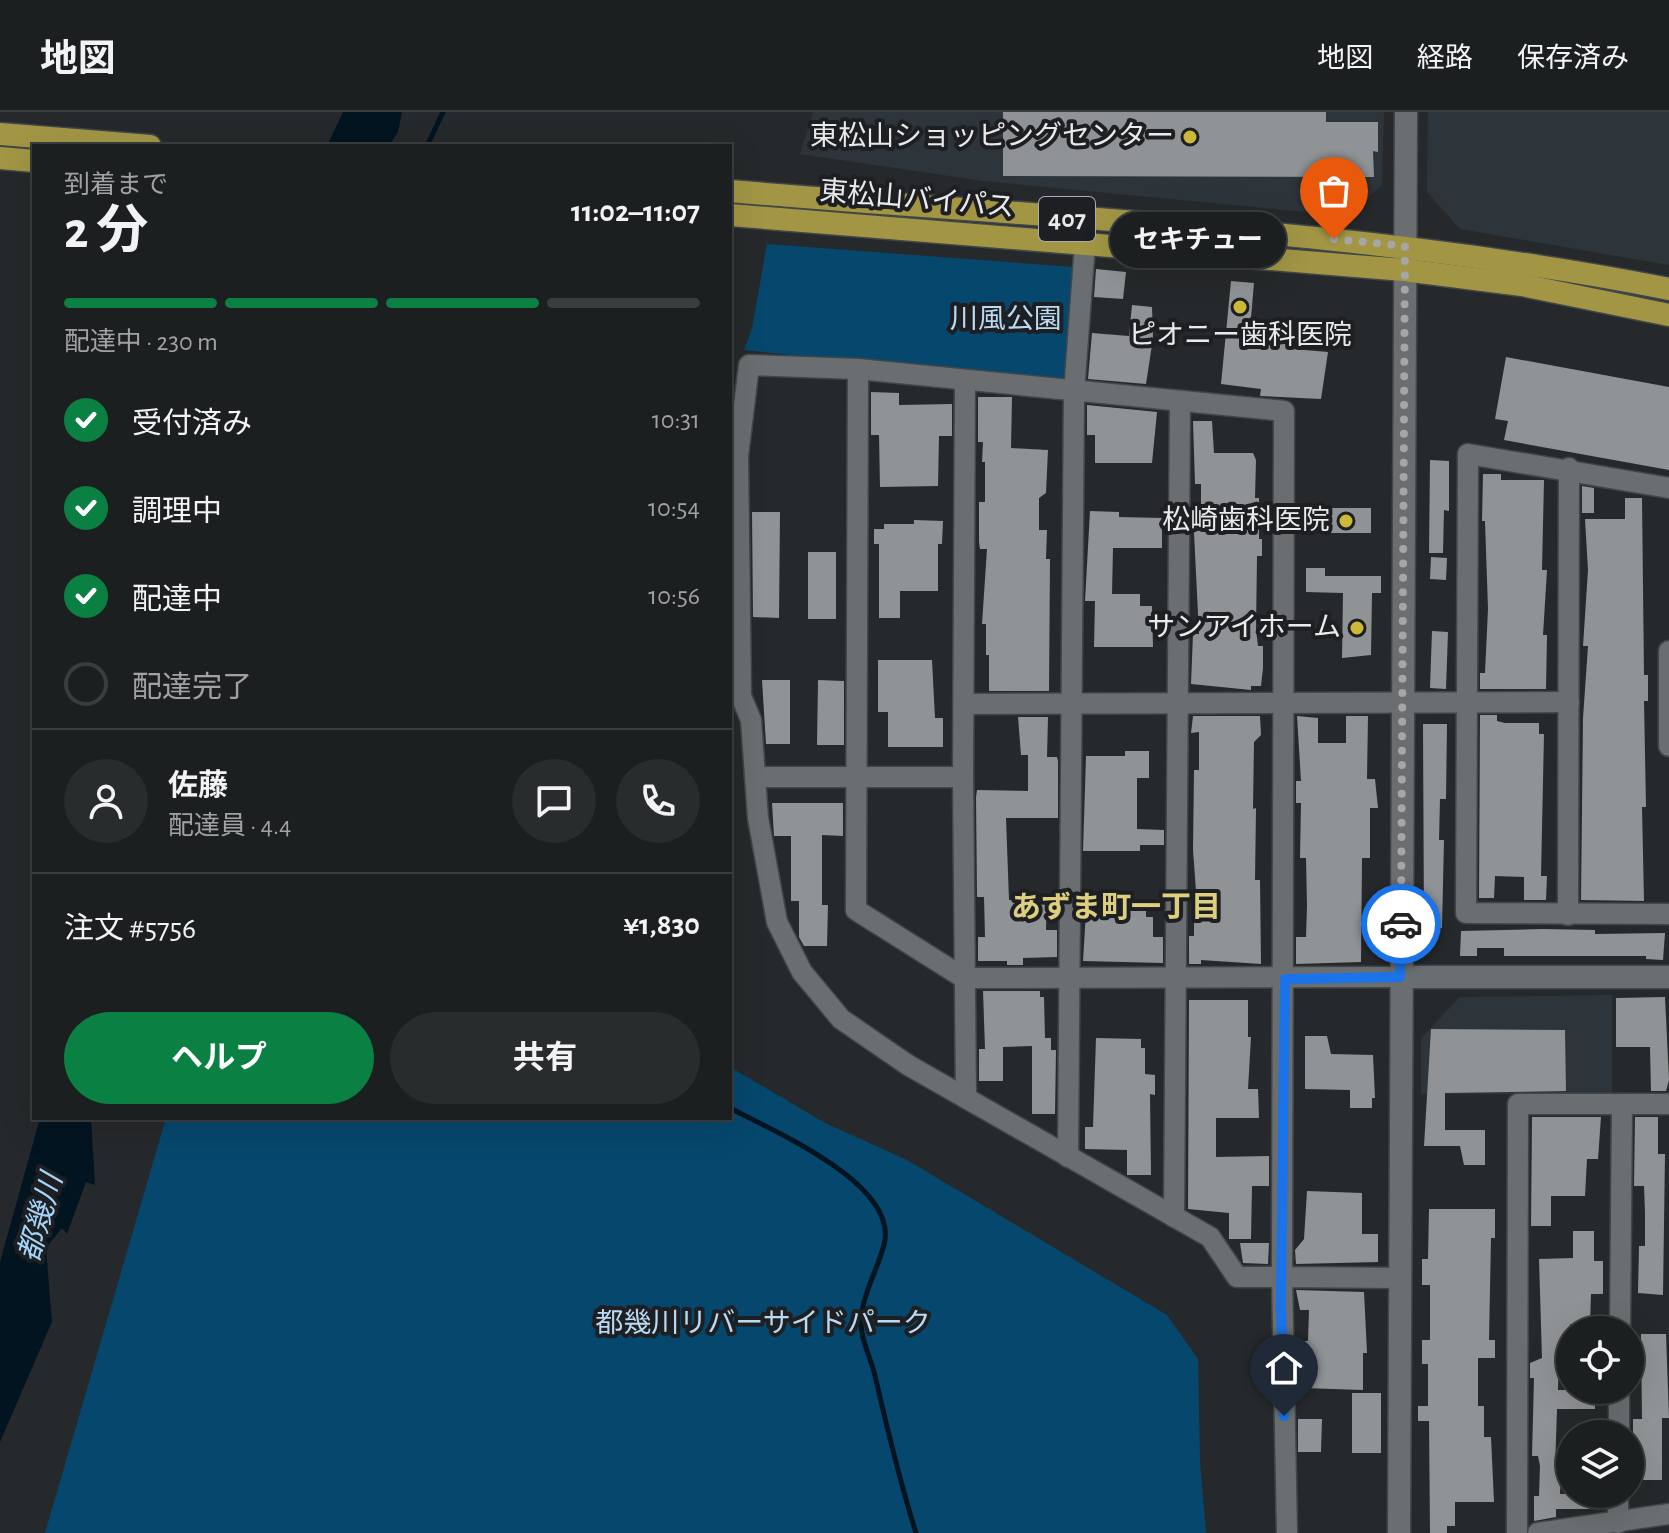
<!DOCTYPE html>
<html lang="ja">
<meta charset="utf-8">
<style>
:root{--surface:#1c1f20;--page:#292c2d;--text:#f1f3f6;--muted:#a0a2a5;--line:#3a3d3e;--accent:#0b8043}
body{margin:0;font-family:"Alegreya Sans","Noto Sans JP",sans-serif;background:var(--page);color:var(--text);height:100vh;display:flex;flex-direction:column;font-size:30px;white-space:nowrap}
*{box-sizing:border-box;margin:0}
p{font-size:26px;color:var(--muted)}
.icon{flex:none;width:44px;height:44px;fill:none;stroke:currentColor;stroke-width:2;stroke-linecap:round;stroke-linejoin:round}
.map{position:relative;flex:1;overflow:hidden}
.drawer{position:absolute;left:32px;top:32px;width:700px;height:976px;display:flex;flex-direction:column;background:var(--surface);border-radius:0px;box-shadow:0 8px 32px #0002,0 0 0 2px var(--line)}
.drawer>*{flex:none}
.tools{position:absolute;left:1556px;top:1204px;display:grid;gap:16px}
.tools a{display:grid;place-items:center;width:88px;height:88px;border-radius:50%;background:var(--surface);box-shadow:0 8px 32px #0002,0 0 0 2px var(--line);font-size:40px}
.pin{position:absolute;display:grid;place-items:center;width:68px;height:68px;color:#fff;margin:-82px -34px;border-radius:50% 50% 50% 0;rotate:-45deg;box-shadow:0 0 8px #0007}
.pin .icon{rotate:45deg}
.courier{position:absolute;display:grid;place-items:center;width:80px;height:80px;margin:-40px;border:6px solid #1a73e8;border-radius:50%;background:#fff;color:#222;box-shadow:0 2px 10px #0007}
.bubble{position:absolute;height:56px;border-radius:28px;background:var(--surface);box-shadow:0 8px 32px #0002,0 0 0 2px var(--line);font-size:26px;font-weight:700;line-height:56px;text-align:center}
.headline em{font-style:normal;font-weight:700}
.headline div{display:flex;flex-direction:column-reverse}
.headline{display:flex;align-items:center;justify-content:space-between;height:136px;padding:0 32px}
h1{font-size:52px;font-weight:700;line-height:60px}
.bar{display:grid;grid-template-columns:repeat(4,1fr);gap:12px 8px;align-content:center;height:96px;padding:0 32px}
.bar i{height:10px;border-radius:6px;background:var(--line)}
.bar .current{background:var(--accent)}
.bar p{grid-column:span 4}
.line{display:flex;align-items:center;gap:20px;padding:0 32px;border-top:2px solid var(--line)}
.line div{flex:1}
.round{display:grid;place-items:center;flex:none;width:84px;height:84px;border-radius:42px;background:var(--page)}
ol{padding:0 32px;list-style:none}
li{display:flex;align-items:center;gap:24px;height:88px}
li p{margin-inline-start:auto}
li .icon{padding:8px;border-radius:50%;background:var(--accent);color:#fff;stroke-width:4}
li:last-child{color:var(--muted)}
li i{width:44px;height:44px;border:4px solid var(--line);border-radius:50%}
.button{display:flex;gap:16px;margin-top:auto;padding:16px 32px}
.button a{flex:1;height:92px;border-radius:48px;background:var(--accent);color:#fff;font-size:32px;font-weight:700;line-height:92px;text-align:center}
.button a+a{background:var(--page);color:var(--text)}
header{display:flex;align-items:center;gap:48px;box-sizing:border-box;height:112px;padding:0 40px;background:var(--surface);border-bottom:2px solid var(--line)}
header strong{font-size:38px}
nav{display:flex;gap:44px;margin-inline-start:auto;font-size:28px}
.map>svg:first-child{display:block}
.built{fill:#2d353b}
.green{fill:#06476d}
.water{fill:#031421}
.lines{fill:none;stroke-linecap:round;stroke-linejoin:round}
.stream{stroke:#031421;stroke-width:5}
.building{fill:#909396}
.minor-casing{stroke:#434648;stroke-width:23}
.tertiary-casing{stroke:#434648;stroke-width:25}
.trunk-casing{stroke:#434648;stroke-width:25}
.minor{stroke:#6a6e70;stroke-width:20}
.tertiary{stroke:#6a6e70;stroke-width:22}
.trunk{stroke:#a29645;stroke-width:22}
.done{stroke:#a4a6a8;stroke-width:8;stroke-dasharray:0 14.4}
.route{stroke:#1a73e8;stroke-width:10}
.poi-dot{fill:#cdb938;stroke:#1d1f22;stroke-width:3}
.labels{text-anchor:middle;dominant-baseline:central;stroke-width:8;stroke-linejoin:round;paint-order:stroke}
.shield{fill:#1d1f22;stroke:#abadaf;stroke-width:2}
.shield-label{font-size:26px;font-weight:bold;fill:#e8eaeb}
.poi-label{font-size:28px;fill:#e8eaeb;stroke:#1d1f22;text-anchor:end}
.street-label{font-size:28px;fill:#e8eaeb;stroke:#1d1f22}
.park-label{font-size:28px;fill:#bad9f2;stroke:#1d1f22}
.neighbourhood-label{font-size:30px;font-weight:bold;fill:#dccf80;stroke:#1d1f22}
.water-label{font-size:30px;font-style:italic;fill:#a4d4f9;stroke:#1d1f22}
</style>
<header>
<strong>地図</strong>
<nav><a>地図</a><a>経路</a><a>保存済み</a></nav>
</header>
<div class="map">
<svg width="1669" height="1421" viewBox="0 0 1669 1421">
<rect width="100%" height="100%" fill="#26292b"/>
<!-- built -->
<g class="built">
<path d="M813 0H1384L1382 73 1347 104 983 69 800 42Z"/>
<path d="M1428 0H1669V153L1460 117 1427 80Z"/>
<path d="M1612 883V983L1421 982V926L1460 885Z"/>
</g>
<!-- green -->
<g class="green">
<path d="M767 132 1074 155 1067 264 1060 271 744 238 752 216Z"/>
<path d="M730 955 825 1011 907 1048 1167 1203 1198 1247 1200 1349 1206 1421H45L166 1006H730Z"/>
</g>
<!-- water -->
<g class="water">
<path d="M343 0H402L398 20 389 34H327Z"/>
<path d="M40 1006H91L95 1073 86 1070 67 1122 62 1116 46 1136 52 1210 0 1330V1150Z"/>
</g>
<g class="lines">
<!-- stream -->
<g class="stream">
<path d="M427 34 443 0"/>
<path d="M730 996C773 1019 900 1072 884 1133 876 1163 857 1190 862 1221 865 1237 873 1252 876 1268 888 1320 900 1370 916 1421"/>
</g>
</g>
<!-- building -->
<g class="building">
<path d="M1003 0H1326V10H1378V40L1373 39 1374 65 1003 64Z"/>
<path d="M1096 157 1126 160 1123 187 1094 185Z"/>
<path d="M1231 169 1254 171 1250 217 1293 221 1292 237 1328 240 1321 287 1260 284 1261 277 1221 272Z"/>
<path d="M1132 193 1152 195 1153 226 1146 272 1088 267 1092 221 1129 224Z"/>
<path d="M1506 245 1669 275V358L1504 328 1508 309 1495 307Z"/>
<path d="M871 280 899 281V293L952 292V324H939L938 374 880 375 879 323H871Z"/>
<path d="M978 285H1012L1011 336 1048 338 1046 381 1039 386V418H1047L1046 447H1050L1049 579H989V543H986V512H982L987 437H980L979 430V390H985V350H982L983 330H978Z"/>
<path d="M1087 293 1157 300 1152 351H1095V323H1087Z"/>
<path d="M1193 309H1212L1214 341H1253L1256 348 1255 386H1259V427H1262V444H1257L1256 518 1258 534H1263V556L1261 574H1251V578L1191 572 1193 522H1199L1194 421 1196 413H1201V372H1195Z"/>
<path d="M1430 348 1449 349V399L1444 398 1443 441H1429Z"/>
<path d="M1483 362H1501V368H1544L1542 458H1547L1543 523H1547L1546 577H1480V561H1485L1488 497 1485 409H1482Z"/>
<path d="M1582 374 1594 376V401H1582Z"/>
<path d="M1625 386H1642L1644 563H1648V589H1644L1646 695H1642L1644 789 1581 788 1583 606 1588 534H1583L1588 458 1585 407H1625Z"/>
<rect x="1320" y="396" width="51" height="25"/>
<path d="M1090 399 1119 400V405L1162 406V436H1113L1112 482H1140V494H1152L1153 535H1094L1095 489H1085Z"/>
<path d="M752 400H780L779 506 753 505Z"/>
<path d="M914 408 943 409 942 432H938V479H900V506H879V432H874V417H884V412H914Z"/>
<rect x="808" y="440" width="28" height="67"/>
<path d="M1431 445 1447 446 1446 468 1430 467Z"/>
<path d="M1306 456H1325V464H1381V481H1372L1371 543 1342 546 1343 481 1306 480Z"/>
<path d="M1432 519 1448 520 1446 577 1430 576Z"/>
<path d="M878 548H932L935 606H943V635H888V600H878Z"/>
<path d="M762 568H790V632H766Z"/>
<path d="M818 568 844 569V633H817Z"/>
<path d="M1480 603H1497V609L1505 611H1539V622H1544L1541 764H1547L1546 788H1524V765L1495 764 1494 786H1479Z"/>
<path d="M1193 604H1260L1261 623 1254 630 1253 697 1256 696 1255 768H1260L1261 852 1201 848V852H1189V824H1194V806H1198L1193 738 1194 658H1199V620L1191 621Z"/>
<path d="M1297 604 1318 606V631H1346V604H1368L1367 667H1375L1378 696H1370V746H1362L1361 850 1296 852V825H1306L1307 794 1306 746H1300L1301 691H1296V669H1301Z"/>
<path d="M1018 605H1048L1047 645H1057L1058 649V706H1006L1009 788H1047L1046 818H1057V845L1023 846V853H1007V849H978V825H985L984 785H977L976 685 977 678 1028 679V643H1021Z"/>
<path d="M1423 612H1447L1446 687H1440L1439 728H1444L1442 816H1424Z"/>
<path d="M1125 639H1149V666H1137V717L1164 718V733H1140V739H1083L1086 644H1125Z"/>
<path d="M772 691H843V724L822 723V793H828L827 834H804L799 825V789H791V724H774Z"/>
<path d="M1122 794H1146V805H1153V825H1163V851L1083 849 1086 800H1122Z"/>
<path d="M1543 817 1595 818V822L1665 821 1663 848 1646 847V844H1504V836H1477V844H1460L1461 819Z"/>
<path d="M983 879H1040V885H1044L1045 926H1051V938H1056L1055 1002H1032V934L1003 935V969H979V937H985Z"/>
<path d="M1665 885 1669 968 1666 979H1651L1650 935H1616V886Z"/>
<path d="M1189 888H1248V925H1251L1248 977H1258L1259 1006H1216V1045L1269 1044V1074H1252L1251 1127H1229V1101L1188 1097Z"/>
<path d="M1431 917 1565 918 1566 979 1445 981V1018H1485V1053H1464L1460 1034H1424Z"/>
<path d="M1305 924H1327L1331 942 1373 943 1375 986H1372V996H1350V978L1305 977Z"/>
<path d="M1096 926 1141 927V936H1145V962L1155 963V983L1150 982 1151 1063H1127V1038L1085 1037V1015H1093Z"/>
<path d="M1532 1005H1601L1598 1047H1587L1585 1084H1551V1114H1531Z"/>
<path d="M1635 1005H1658V1042H1665L1663 1183 1638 1181 1639 1134H1645V1100L1644 1074H1634Z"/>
<path d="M1307 1079 1362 1081V1122H1378V1150L1296 1152 1295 1138 1304 1127Z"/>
<path d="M1429 1097H1495V1126H1491L1489 1228H1495V1246H1478V1294H1484V1325H1491L1494 1390H1455V1414H1447V1421H1430L1429 1309H1418V1294H1428V1252H1422V1228H1430V1173H1422V1147H1428Z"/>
<path d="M1573 1119H1594V1149H1603V1182H1591L1590 1213 1570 1212V1240H1559L1558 1278H1595V1297H1557L1555 1357H1561L1560 1382H1592L1591 1397H1556V1405L1534 1409V1384H1539L1540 1354 1538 1344H1532L1534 1266H1530V1251L1542 1246 1539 1147 1573 1146Z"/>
<path d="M1240 1131H1269L1268 1152 1243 1151Z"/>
<path d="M1296 1178 1364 1180 1367 1241H1363V1278L1303 1276 1302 1236 1303 1229H1308L1309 1198H1300Z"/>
<path d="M1641 1222H1666L1669 1306H1662V1368H1633V1307H1642Z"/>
<rect x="1352" y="1281" width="29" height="60"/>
<path d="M1298 1307H1322L1321 1340H1298Z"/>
</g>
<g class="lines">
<!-- minor casing -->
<g class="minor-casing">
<g id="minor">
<path d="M858 257 856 798 964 866 1400 865"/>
<path d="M1669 376 1468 342 1466 801 1669 802"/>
<path d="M1669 539V634"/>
<path d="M964 592 1569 590"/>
<path d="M755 665H963L966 986"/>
<path d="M963 665 965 268"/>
<path d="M1568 803 1569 356"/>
<path d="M1068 1045 1074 280 1085 132"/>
<path d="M1174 1105 1180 289"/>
<path d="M1620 1218 1622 992"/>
<path d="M1619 1322V1278"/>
<path d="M1618 1411V1382"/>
<path d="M1287 1421 1282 1165H1237L1210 1125 908 953 841 907 802 860 777 810 758 706 751 608 741 584 738 344 749 253 858 257 1284 299 1282 1165 1400 1166"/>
<path d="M1517 1421 1518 992H1669"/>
<path d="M1538 1421 1669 1402"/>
</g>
</g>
<!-- tertiary casing -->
<g class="tertiary-casing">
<g id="tertiary">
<path d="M1400 865H1669"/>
<path d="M1399 1421 1406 0"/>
</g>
</g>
<!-- trunk casing -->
<g class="trunk-casing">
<g id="trunk">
<path d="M0 22 150 34"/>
<path d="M0 46 34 49"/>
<path d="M730 79C1044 106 1360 116 1669 177"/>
<path d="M730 103 1404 158 1522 173 1669 203"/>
</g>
</g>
<!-- minor -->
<use href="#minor" class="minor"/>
<!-- tertiary -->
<use href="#tertiary" class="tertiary"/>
<!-- trunk -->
<use href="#trunk" class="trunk"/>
</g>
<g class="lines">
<!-- done -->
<path class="done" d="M1334 127 1405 134 1401 812"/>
<!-- route -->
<path class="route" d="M1284 1304 1281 1191 1285 867 1400 865 1401 812"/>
</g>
<!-- markers -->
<g class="poi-dot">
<circle cx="1190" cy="25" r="8"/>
<circle cx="1240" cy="195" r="8"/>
<circle cx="1346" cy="409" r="8"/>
<circle cx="1357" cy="516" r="8"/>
</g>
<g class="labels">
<!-- shield labels -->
<rect class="shield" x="1039" y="85" width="56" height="44" rx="6"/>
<g class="shield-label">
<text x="1067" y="107">407</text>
</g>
<!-- poi labels -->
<g class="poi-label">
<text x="1174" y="25">東松山ショッピングセンター</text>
<text x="1240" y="224" text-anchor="middle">ピオニー歯科医院</text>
<text x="1330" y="409">松崎歯科医院</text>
<text x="1341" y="516">サンアイホーム</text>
</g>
<!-- street labels -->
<g class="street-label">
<text transform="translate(917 88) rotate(5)">東松山バイパス</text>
</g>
<!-- park labels -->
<g class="park-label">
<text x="1006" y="208">川風公園</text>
<text x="763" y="1212">都幾川リバーサイドパーク</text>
</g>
<!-- neighbourhood labels -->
<g class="neighbourhood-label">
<text x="1116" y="796">あずま町一丁目</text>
</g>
<!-- water labels -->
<g class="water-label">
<text transform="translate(41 1106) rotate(-74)">都幾川</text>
</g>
</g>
</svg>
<div class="tools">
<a><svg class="icon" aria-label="locate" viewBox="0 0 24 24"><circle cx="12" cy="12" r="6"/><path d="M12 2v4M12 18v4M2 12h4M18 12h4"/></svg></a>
<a><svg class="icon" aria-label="layers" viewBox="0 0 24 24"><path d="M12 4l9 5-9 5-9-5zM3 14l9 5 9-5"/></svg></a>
</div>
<div class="pin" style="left:1334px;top:127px;background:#ea580c"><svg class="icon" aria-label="bag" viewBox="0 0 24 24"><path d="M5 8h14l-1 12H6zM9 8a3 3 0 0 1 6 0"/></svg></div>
<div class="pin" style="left:1284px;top:1304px;background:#1f2937"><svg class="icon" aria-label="home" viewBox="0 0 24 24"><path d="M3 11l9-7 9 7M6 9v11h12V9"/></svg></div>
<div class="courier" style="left:1401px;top:812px"><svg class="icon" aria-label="car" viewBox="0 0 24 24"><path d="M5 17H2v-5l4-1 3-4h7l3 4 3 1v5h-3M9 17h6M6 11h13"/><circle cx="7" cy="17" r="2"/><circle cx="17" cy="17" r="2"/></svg></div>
<div class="bubble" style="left:1110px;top:100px;width:176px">セキチュー</div>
<section class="drawer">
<div class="headline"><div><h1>2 分</h1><p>到着まで</p></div><em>11:02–11:07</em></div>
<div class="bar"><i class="current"></i><i class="current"></i><i class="current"></i><i></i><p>配達中 · 230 m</p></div>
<ol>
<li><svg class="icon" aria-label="check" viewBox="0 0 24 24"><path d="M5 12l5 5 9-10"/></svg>受付済み<p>10:31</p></li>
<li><svg class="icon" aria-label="check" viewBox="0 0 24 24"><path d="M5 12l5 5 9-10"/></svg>調理中<p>10:54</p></li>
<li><svg class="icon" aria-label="check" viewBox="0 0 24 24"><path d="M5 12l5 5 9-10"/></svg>配達中<p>10:56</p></li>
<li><i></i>配達完了</li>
</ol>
<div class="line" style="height:144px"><a class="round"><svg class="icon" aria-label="person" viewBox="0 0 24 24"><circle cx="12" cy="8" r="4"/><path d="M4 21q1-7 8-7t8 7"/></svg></a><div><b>佐藤</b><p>配達員 · 4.4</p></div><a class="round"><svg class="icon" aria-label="chat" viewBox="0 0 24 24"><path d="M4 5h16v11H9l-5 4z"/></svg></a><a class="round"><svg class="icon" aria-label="phone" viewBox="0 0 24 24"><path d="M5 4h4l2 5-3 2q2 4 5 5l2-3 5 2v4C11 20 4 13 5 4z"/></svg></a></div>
<div class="line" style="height:104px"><div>注文 #5756</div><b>¥1,830</b></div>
<div class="button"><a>ヘルプ</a><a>共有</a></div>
</section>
</div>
